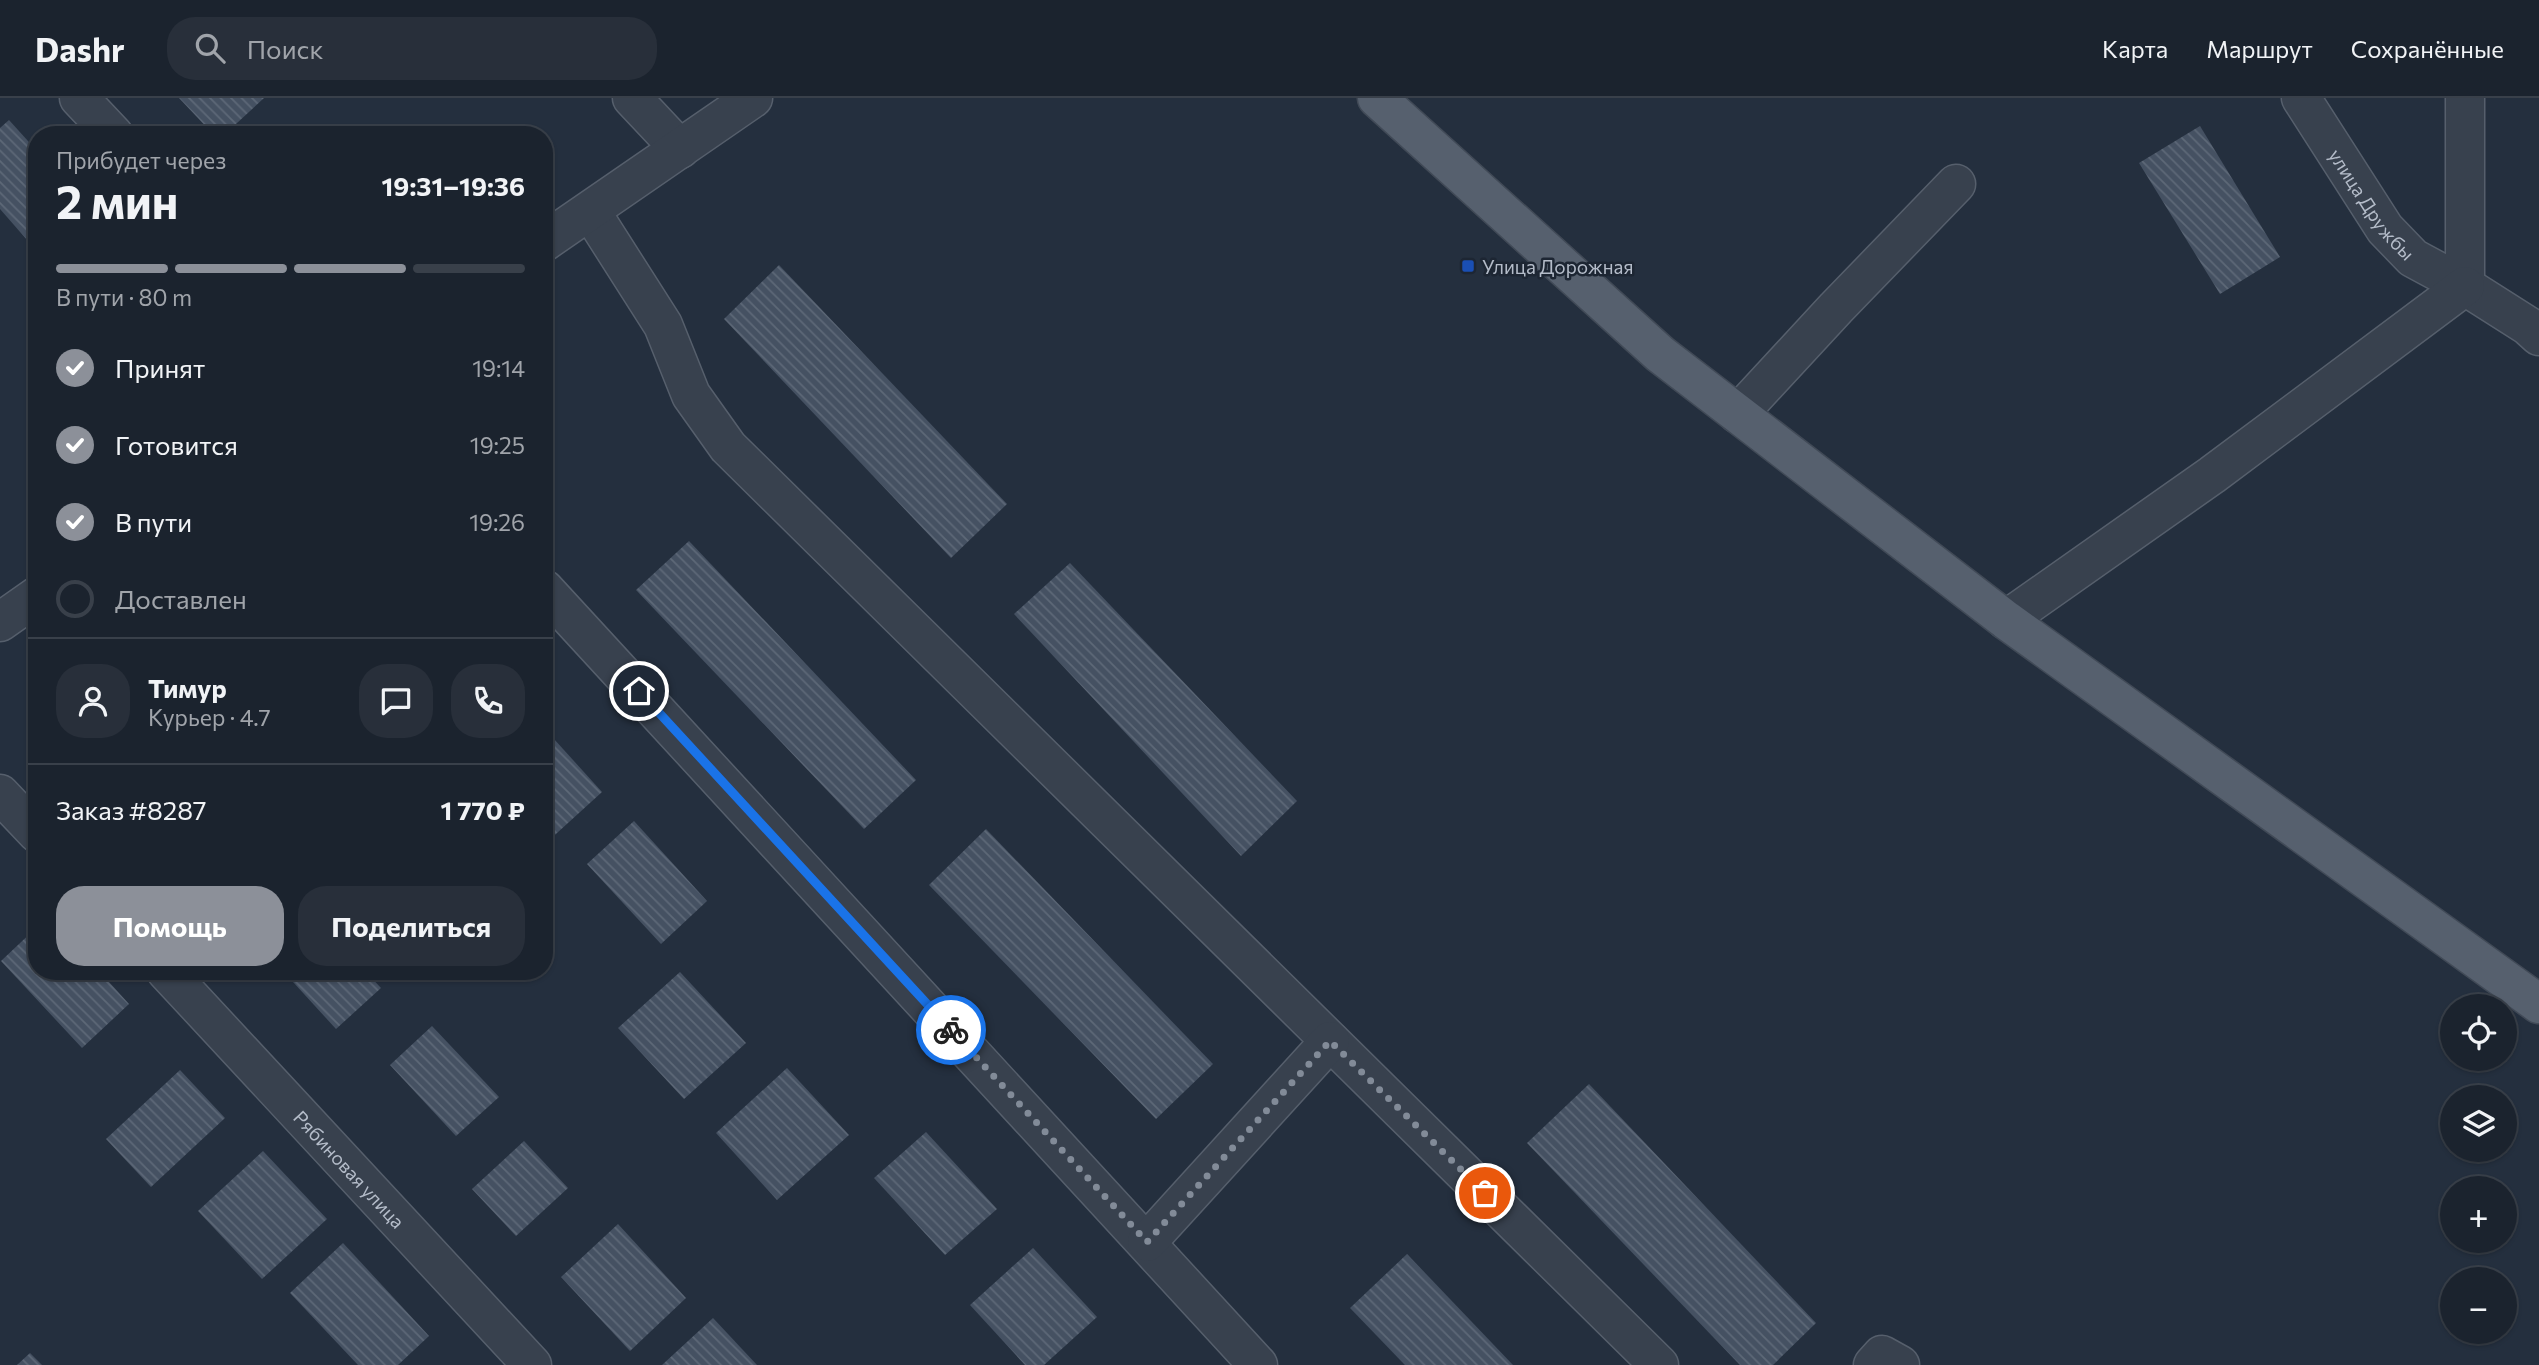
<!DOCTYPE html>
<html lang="ru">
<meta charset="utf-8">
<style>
:root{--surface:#1b232e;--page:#282f3a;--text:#f1f3f6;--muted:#a0a4aa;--line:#39404a;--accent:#8c9099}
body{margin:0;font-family:Commissioner,sans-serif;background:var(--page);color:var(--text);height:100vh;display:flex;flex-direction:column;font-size:26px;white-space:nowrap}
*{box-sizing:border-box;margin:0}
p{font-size:23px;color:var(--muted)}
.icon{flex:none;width:38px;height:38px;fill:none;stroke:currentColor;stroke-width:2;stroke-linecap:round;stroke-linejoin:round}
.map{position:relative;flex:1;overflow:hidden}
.details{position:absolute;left:28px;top:28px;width:525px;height:854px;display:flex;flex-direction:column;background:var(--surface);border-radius:28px;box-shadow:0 2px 5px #0004,0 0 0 2px var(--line)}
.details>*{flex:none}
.buttons{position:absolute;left:2440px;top:896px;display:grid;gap:14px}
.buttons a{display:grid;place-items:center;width:77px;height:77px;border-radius:50%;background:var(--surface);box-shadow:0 2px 5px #0004,0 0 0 2px var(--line);font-size:35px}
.pin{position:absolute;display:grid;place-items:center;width:60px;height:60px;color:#fff;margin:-30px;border:4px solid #fff;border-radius:50%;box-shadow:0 2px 7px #0007}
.courier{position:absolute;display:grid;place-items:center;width:70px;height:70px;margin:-35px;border:5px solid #1a73e8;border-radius:50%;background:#fff;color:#222;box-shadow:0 2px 9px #0007}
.headline em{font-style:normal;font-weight:700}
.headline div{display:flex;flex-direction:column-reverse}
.headline{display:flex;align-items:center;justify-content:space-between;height:119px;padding:0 28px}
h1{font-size:46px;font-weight:700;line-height:52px}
.bar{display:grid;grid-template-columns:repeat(4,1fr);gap:10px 7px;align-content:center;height:84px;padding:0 28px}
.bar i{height:9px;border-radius:5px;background:var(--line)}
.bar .active{background:var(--accent)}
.bar p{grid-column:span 4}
.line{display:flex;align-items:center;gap:18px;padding:0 28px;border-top:2px solid var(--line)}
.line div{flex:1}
.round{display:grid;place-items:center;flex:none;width:74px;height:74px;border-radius:28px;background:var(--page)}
ol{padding:0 28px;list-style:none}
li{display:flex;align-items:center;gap:21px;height:77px}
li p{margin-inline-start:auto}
li .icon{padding:7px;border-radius:50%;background:var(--accent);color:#fff;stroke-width:4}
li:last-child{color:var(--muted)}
li i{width:38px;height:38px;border:4px solid var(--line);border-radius:50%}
.button{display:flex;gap:14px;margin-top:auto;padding:14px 28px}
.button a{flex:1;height:80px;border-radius:28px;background:var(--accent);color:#fff;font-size:28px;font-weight:700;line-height:80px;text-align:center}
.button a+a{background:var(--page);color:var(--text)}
header{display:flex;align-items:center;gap:42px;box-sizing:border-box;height:98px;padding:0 35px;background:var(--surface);border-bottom:2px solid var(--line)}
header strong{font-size:33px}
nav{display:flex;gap:38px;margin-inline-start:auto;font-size:24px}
.search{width:490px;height:63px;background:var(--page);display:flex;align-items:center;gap:18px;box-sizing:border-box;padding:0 24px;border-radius:28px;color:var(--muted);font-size:26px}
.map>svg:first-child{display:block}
.building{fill:url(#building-back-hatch)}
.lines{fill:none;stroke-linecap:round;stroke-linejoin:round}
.minor-casing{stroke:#565f6c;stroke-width:41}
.major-casing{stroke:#414a57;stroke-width:41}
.minor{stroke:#38414e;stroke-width:38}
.major{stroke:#56606e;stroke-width:38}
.done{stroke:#828b98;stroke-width:7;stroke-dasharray:0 12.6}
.route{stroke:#1a73e8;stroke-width:9}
.transit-dot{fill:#1a4fb4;stroke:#1d2633;stroke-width:2.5}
.labels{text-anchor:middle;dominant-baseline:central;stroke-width:5;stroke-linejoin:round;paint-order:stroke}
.street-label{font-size:19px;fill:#b4bcc9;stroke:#1d2633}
.poi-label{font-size:19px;fill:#b4bcc9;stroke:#1d2633;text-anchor:start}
</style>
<header>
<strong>Dashr</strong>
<div class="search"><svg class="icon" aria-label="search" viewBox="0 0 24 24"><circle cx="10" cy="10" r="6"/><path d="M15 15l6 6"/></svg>Поиск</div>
<nav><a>Карта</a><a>Маршрут</a><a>Сохранённые</a></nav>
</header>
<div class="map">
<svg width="2539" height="1267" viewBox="0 0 2539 1267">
<defs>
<pattern id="building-back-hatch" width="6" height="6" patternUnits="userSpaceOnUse" patternTransform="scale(1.75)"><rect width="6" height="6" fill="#455162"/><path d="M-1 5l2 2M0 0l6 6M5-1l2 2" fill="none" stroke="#5d6877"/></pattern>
</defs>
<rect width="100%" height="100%" fill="#242f3e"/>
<!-- building -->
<g class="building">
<path d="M179 0H264L224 37H214Z"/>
<path d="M9 22 37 53V135L28 143 0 111V30Z"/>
<path d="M2200 28 2280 159 2220 196 2139 65Z"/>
<path d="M779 167 1007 406 951 460 724 221Z"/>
<path d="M689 443 916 682 864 731 636 492Z"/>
<path d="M1070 465 1297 703 1241 758 1014 516Z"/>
<path d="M544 630 602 694 546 745 544 743Z"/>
<path d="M634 723 707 803 661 846 587 766Z"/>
<path d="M986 731 1213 966 1156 1021 929 787Z"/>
<path d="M37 829V873H99L129 906 82 950 1 863Z"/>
<path d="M283 873H365L381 890 336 931Z"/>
<path d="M680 874 746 945 684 1001 618 930Z"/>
<path d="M432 928 499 999 456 1038 390 967Z"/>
<path d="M787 970 849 1037 777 1102 716 1035Z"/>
<path d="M180 972 225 1020 151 1089 106 1041Z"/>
<path d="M1589 986 1816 1225 1773 1267H1740L1527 1045Z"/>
<path d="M926 1034 997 1111 945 1157 874 1080Z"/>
<path d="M524 1043 568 1090 516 1138 472 1091Z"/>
<path d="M263 1053 327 1121 262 1181 198 1113Z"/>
<path d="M618 1126 686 1200 630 1253 561 1179Z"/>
<path d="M343 1145 429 1238 398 1267H358L290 1195Z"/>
<path d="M1033 1150 1097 1219 1044 1267H1025L970 1207Z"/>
<path d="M1407 1156 1513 1267H1405L1350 1210Z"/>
<path d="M713 1220 757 1267H662Z"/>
<path d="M30 1255 42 1267H17Z"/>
</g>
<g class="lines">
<!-- minor casing -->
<g class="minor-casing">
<g id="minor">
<path d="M79 0 114 37"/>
<path d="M632 0 680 51"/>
<path id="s1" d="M2301 0 2385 131 2413 160 2465 188 2528 228 2539 238"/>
<path d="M591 114 663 227 691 297 728 349 1659 1267"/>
<path d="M544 144 753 0"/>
<path d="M2465 188V0"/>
<path d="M1738 316 1836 210 1956 86"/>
<path d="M544 491 1258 1267"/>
<path d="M2006 522 2212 377 2465 188"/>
<path d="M0 524 37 498"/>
<path d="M0 696 37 735"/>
<path id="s2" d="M166 873 532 1267"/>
<path d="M1147 1144 1330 943"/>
<path d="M1873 1267 1882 1257 1900 1267"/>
</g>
</g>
<!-- major casing -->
<g class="major-casing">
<path id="major" d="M1377 0 1660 256 2006 522 2539 906"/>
</g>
<!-- minor -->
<use href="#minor" class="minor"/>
<!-- major -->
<use href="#major" class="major"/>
</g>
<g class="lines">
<!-- done -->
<path class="done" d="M951 932 1147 1144 1330 943 1485 1095"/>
<!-- route -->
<path class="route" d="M639 593 951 932"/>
</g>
<!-- markers -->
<rect class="transit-dot" x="1461" y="161" width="14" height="14" rx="3.5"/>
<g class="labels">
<!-- street labels -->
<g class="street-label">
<text stroke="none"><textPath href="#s1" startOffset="128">улица Дружбы</textPath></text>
<text stroke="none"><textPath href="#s2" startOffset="270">Рябиновая улица</textPath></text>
</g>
<!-- poi labels -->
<g class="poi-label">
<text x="1482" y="168">Улица Дорожная</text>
</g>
</g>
</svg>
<div class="buttons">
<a><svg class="icon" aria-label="locate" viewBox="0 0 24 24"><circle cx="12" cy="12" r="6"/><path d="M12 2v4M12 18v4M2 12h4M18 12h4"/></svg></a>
<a><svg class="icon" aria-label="layers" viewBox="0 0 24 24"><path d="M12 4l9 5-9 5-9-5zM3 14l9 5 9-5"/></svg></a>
<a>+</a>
<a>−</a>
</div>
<div class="pin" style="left:1485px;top:1095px;background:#ea580c"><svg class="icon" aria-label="bag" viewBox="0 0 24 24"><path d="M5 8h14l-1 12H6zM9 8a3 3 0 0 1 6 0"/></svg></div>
<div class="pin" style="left:639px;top:593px;background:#1f2937"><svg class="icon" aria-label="home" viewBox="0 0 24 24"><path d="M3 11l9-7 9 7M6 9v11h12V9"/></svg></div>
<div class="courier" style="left:951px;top:932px"><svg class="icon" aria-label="bike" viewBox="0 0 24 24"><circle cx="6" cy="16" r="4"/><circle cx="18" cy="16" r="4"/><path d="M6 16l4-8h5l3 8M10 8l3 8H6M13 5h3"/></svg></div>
<section class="details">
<div class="headline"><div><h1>2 мин</h1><p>Прибудет через</p></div><em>19:31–19:36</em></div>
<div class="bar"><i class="active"></i><i class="active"></i><i class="active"></i><i></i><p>В пути · 80 m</p></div>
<ol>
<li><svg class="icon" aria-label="check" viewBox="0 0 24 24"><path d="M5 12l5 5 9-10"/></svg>Принят<p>19:14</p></li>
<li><svg class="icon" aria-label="check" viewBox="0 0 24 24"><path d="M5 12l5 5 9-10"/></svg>Готовится<p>19:25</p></li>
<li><svg class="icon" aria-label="check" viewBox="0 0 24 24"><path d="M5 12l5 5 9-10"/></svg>В пути<p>19:26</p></li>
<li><i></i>Доставлен</li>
</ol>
<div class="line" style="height:126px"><a class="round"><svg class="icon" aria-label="person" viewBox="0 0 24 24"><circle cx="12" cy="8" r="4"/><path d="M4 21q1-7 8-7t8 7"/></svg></a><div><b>Тимур</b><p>Курьер · 4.7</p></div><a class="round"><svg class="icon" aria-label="chat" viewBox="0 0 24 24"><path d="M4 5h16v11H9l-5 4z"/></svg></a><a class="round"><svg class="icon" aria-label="phone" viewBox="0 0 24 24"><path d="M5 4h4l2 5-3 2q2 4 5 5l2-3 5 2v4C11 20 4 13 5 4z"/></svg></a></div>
<div class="line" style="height:91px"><div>Заказ #8287</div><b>1 770 ₽</b></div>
<div class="button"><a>Помощь</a><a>Поделиться</a></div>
</section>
</div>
